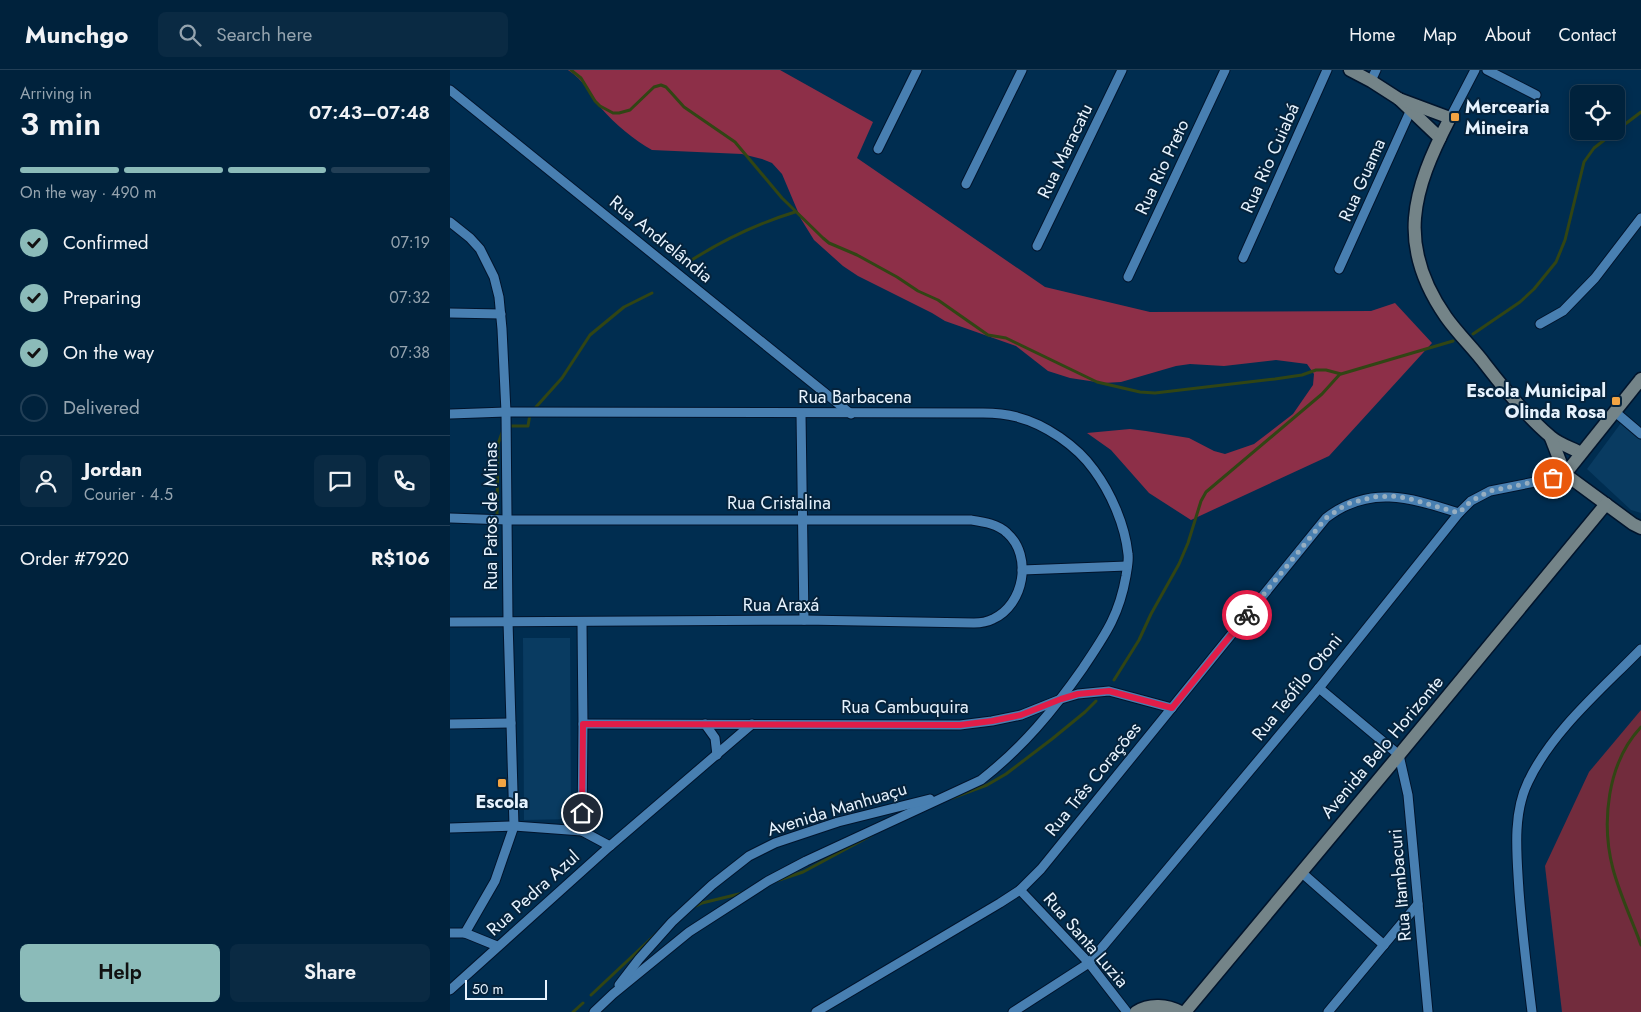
<!DOCTYPE html>
<meta charset="utf-8">
<style>
:root{--surface:#00223c;--page:#0a2a43;--text:#f1f3f6;--muted:#95a4af;--line:#223f56;--accent:#8bbbb9}
body{margin:0;font-family:Jost,sans-serif;background:var(--page);color:var(--text);height:100vh;display:flex;flex-direction:column;font-size:19px;white-space:nowrap}
*{box-sizing:border-box;margin:0}
p{font-size:16px;color:var(--muted)}
.icon{flex:none;width:28px;height:28px;fill:none;stroke:currentColor;stroke-width:2;stroke-linecap:round;stroke-linejoin:round}
.map{position:relative;flex:1;overflow:hidden}
.panel{display:flex;flex-direction:column;background:var(--surface);width:450px}
.panel>*{flex:none}
.tools{position:absolute;left:1120px;top:15px;display:grid;gap:10px}
.tools a{display:grid;place-items:center;width:55px;height:55px;border-radius:8px;background:var(--surface);box-shadow:0 2px 8px #0003,0 0 0 1px var(--line);font-size:25px}
.scale{position:absolute;left:15px;bottom:12px;width:82px;box-sizing:border-box;padding-left:5px;border:2px solid #e7f3fe;border-top:0;font-size:14px;line-height:18px;white-space:nowrap;color:#e7f3fe;-webkit-text-stroke:4px #05233c;paint-order:stroke}
.pin{position:absolute;display:grid;place-items:center;width:42px;height:42px;color:#fff;margin:-21px;border:2px solid #fff;border-radius:50%;box-shadow:0 1px 5px #0007}
.courier{position:absolute;display:grid;place-items:center;width:50px;height:50px;margin:-25px;border:4px solid #e11d48;border-radius:50%;background:#fff;color:#222;box-shadow:0 1px 6px #0007}
.headline em{font-style:normal;font-weight:600}
.headline div{display:flex;flex-direction:column-reverse}
.headline{display:flex;align-items:center;justify-content:space-between;height:85px;padding:0 20px}
h1{font-size:32px;font-weight:600;line-height:38px}
.bar{display:grid;grid-template-columns:repeat(4,1fr);gap:8px 5px;align-content:center;height:60px;padding:0 20px}
.bar i{height:6px;border-radius:4px;background:var(--line)}
.bar .selected{background:var(--accent)}
.bar p{grid-column:span 4}
.line{display:flex;align-items:center;gap:12px;padding:0 20px;border-top:1px solid var(--line)}
.line div{flex:1}
.round{display:grid;place-items:center;flex:none;width:52px;height:52px;border-radius:8px;background:var(--page)}
ol{padding:0 20px;list-style:none}
li{display:flex;align-items:center;gap:15px;height:55px}
li p{margin-inline-start:auto}
li .icon{padding:5px;border-radius:50%;background:var(--accent);color:#111;stroke-width:4}
li:last-child{color:var(--muted)}
li i{width:28px;height:28px;border:2px solid var(--line);border-radius:50%}
.button{display:flex;gap:10px;margin-top:auto;padding:10px 20px}
.button a{flex:1;height:58px;border-radius:8px;background:var(--accent);color:#111;font-size:20px;font-weight:600;line-height:58px;text-align:center}
.button a+a{background:var(--page);color:var(--text)}
header{display:flex;align-items:center;gap:30px;box-sizing:border-box;height:70px;padding:0 25px;background:var(--surface);border-bottom:1px solid var(--line)}
header strong{font-size:24px}
nav{display:flex;gap:28px;margin-inline-start:auto;font-size:18px}
.search{width:350px;height:45px;background:var(--page);display:flex;align-items:center;gap:12px;box-sizing:border-box;padding:0 18px;border-radius:8px;color:var(--muted);font-size:19px}
main{display:flex;flex:1;min-height:0}
.map>svg:first-child{display:block}
.built{fill:#093b61}
.green{fill:#722c3d}
.forest{fill:#8d2f48}
.lines{fill:none;stroke-linecap:round;stroke-linejoin:round}
.stream{stroke:#314514;stroke-width:3}
.street-casing{stroke:#00142c;stroke-width:11}
.secondary-casing{stroke:#00142c;stroke-width:15}
.street{stroke:#487fb1;stroke-width:9}
.secondary{stroke:#748488;stroke-width:12}
.done{stroke:#96aec1;stroke-width:5;stroke-dasharray:0 9}
.route{stroke:#e11d48;stroke-width:6}
.poi-dot{fill:#f3a443;stroke:#05233c;stroke-width:2}
.labels{text-anchor:middle;dominant-baseline:central;stroke-width:4;stroke-linejoin:round;paint-order:stroke}
.poi-label{font-size:18px;font-weight:bold;fill:#e7f3fe;stroke:#05233c;text-anchor:start}
.street-label{font-size:18px;fill:#e7f3fe;stroke:#05233c}
</style>
<header>
<strong>Munchgo</strong>
<div class="search"><svg class="icon" aria-label="search" viewBox="0 0 24 24"><circle cx="10" cy="10" r="6"/><path d="M15 15l6 6"/></svg>Search here</div>
<nav><a>Home</a><a>Map</a><a>About</a><a>Contact</a></nav>
</header>
<main>
<section class="panel">
<div class="headline"><div><h1>3 min</h1><p>Arriving in</p></div><em>07:43–07:48</em></div>
<div class="bar"><i class="selected"></i><i class="selected"></i><i class="selected"></i><i></i><p>On the way · 490 m</p></div>
<ol>
<li><svg class="icon" aria-label="check" viewBox="0 0 24 24"><path d="M5 12l5 5 9-10"/></svg>Confirmed<p>07:19</p></li>
<li><svg class="icon" aria-label="check" viewBox="0 0 24 24"><path d="M5 12l5 5 9-10"/></svg>Preparing<p>07:32</p></li>
<li><svg class="icon" aria-label="check" viewBox="0 0 24 24"><path d="M5 12l5 5 9-10"/></svg>On the way<p>07:38</p></li>
<li><i></i>Delivered</li>
</ol>
<div class="line" style="height:90px"><a class="round"><svg class="icon" aria-label="person" viewBox="0 0 24 24"><circle cx="12" cy="8" r="4"/><path d="M4 21q1-7 8-7t8 7"/></svg></a><div><b>Jordan</b><p>Courier · 4.5</p></div><a class="round"><svg class="icon" aria-label="chat" viewBox="0 0 24 24"><path d="M4 5h16v11H9l-5 4z"/></svg></a><a class="round"><svg class="icon" aria-label="phone" viewBox="0 0 24 24"><path d="M5 4h4l2 5-3 2q2 4 5 5l2-3 5 2v4C11 20 4 13 5 4z"/></svg></a></div>
<div class="line" style="height:65px"><div>Order #7920</div><b>R$106</b></div>
<div class="button"><a>Help</a><a>Share</a></div>
</section>
<div class="map">
<svg width="1191" height="942" viewBox="0 0 1191 942">
<rect width="100%" height="100%" fill="#002d50"/>
<!-- built -->
<g class="built">
<path d="M1171 353 1191 370V443L1181 440 1137 399Z"/>
<path d="M73 568H120L121 749 74 750Z"/>
</g>
<!-- green -->
<path class="green" d="M1191 640V942H1112L1095 796 1139 702Z"/>
<!-- forest -->
<path class="forest" d="M118 0H330L423 52 407 88 595 217 700 242 921 241 945 233 982 273 879 386 741 450 699 423 661 380 637 363 680 359 696 361 739 368 764 381 775 384 804 374 843 344 863 315 864 304 857 294 826 290 774 296 740 294 726 296 671 312 653 313 620 308 598 301 566 276 495 251 482 243 408 206 393 196 364 170 351 149 332 104 322 93 312 89 292 84 202 80C184 70 165 54 151 38 140 24 134 10 118 0Z"/>
<g class="lines">
<!-- stream -->
<g class="stream">
<path d="M121 0 131 8 145 31 150 36 163 43H169L180 40 204 17 211 15 216 17 234 37 285 72 332 128 373 168 379 173 407 185 447 207 468 221 488 230 538 265 556 268 647 312 690 322 705 323 825 309 852 305 866 300H876L891 304 1003 271"/>
<path d="M1166 61 1191 42"/>
<path d="M237 193C271 171 306 154 345 142"/>
<path d="M1023 264 1070 232 1084 219 1106 192 1115 170 1134 92 1144 78 1166 61"/>
<path d="M86 337 112 308 140 265 174 237 202 223"/>
<path d="M59 356H78L80 344"/>
<path d="M47 446 48 374 53 360"/>
<path d="M664 610 689 570 701 544 729 494 738 473 751 431 756 422 872 324 890 304"/>
<path d="M1191 657C1157 693 1151 753 1163 799 1170 825 1182 850 1191 875"/>
<path d="M502 728 537 715 556 704 602 669 635 642 646 631"/>
<path d="M326 811 353 802 422 765"/>
<path d="M244 837 252 833 293 823"/>
<path d="M141 925 208 862"/>
<path d="M123 942 133 933"/>
</g>
<!-- street casing -->
<g class="street-casing">
<g id="street">
<path d="M1037 0 1086 25"/>
<path d="M921 11 926 0"/>
<path d="M0 20 401 344"/>
<path d="M1000 48 1025 0"/>
<path d="M428 79 467 0"/>
<path d="M516 114 572 0"/>
<path d="M0 152 20 168 30 179 44 207 49 227 52 259 56 342 58 551 64 756 45 811 15 863"/>
<path d="M587 176 672 0"/>
<path d="M793 188 877 0"/>
<path d="M889 199 963 35"/>
<path d="M678 207 775 0"/>
<path d="M0 243 51 244"/>
<path d="M1090 254 1113 241 1145 208 1191 148"/>
<path d="M1164 341 1191 364"/>
<path d="M0 344 56 342 533 343C544 343 556 344 567 347 595 354 627 376 644 400 661 423 675 455 678 484 679 491 677 499 676 506 669 546 655 565 633 598 603 641 573 677 531 710L356 791 318 811 239 862 163 924 144 942"/>
<path d="M351 344 354 550"/>
<path d="M0 448 57 450H521C534 452 548 454 557 463 583 486 574 535 543 549 537 552 530 553 524 553L354 550 0 552"/>
<path d="M572 500 677 496"/>
<path d="M869 618 949 685 958 725 978 942"/>
<path d="M0 654 61 653"/>
<path d="M133 654 510 655 542 651 571 645 611 629 628 624 659 621 722 638"/>
<path d="M255 654 265 668 267 685"/>
<path d="M0 758 64 756 132 761 160 776"/>
<path d="M132 761 133 654 132 553"/>
<path d="M851 802 934 875"/>
<path d="M570 820 639 893 677 942"/>
<path d="M0 863H15L47 876"/>
<path d="M169 915 189 889 222 852 262 815 299 786 325 773 388 752 480 729"/>
<path d="M0 920 160 776 302 654"/>
<path d="M366 942 550 833 570 820 591 799 876 448C920 414 961 428 1009 443"/>
<path d="M563 942 639 893 869 618 1009 443 1021 431 1040 421 1095 410 1115 404"/>
<path d="M878 942 968 834"/>
<path d="M1082 942C1077 902 1072 861 1069 821 1067 786 1062 745 1078 712 1102 661 1152 619 1191 579"/>
</g>
</g>
<!-- secondary casing -->
<g class="secondary-casing">
<g id="secondary">
<path d="M900 0 921 11 949 29 990 68"/>
<path d="M949 29 1000 48C962 121 946 175 996 247 1008 264 1023 278 1035 294 1055 320 1076 346 1101 367 1109 374 1122 378 1131 383"/>
<path d="M1101 368 1115 404"/>
<path d="M1115 404 1191 309"/>
<path d="M1115 404 1183 454 1191 458"/>
<path d="M686 942C700 933 717 935 731 942"/>
<path d="M735 942 949 685 1156 434"/>
</g>
</g>
<!-- street -->
<use href="#street" class="street"/>
<!-- secondary -->
<use href="#secondary" class="secondary"/>
</g>
<g class="lines">
<!-- done -->
<path class="done" d="M797 545 876 448 897 434 923 427 942 426 957 428 1009 443 1021 431 1040 421 1103 408"/>
<!-- route -->
<path class="route" d="M132 743 133 654 510 655 542 651 571 645 611 629 628 624 659 621 722 638 797 545"/>
</g>
<!-- markers -->
<g class="poi-dot">
<rect x="1000" y="42" width="10" height="10" rx="2.5"/>
<rect x="1161" y="326" width="10" height="10" rx="2.5"/>
<rect x="47" y="708" width="10" height="10" rx="2.5"/>
</g>
<g class="labels">
<!-- poi labels -->
<g class="poi-label">
<text x="1015" y="37">Mercearia<tspan x="1015" dy="21">Mineira</tspan></text>
<text x="1156" y="321" text-anchor="end">Escola Municipal<tspan x="1156" dy="21">Olinda Rosa</tspan></text>
<text x="52" y="732" text-anchor="middle">Escola</text>
</g>
<!-- street labels -->
<g class="street-label">
<text transform="translate(615 81) rotate(-64)">Rua Maracatu</text>
<text transform="translate(820 88) rotate(-66)">Rua Rio Cuiabá</text>
<text transform="translate(712 97) rotate(-65)">Rua Rio Preto</text>
<text transform="translate(912 110) rotate(-66)">Rua Guama</text>
<text transform="translate(211 169) rotate(39)">Rua Andrelândia</text>
<text x="405" y="327">Rua Barbacena</text>
<text x="329" y="433">Rua Cristalina</text>
<text transform="translate(41 446) rotate(-90)">Rua Patos de Minas</text>
<text x="331" y="535">Rua Araxá</text>
<text transform="translate(847 617) rotate(-51)">Rua Teófilo Otoni</text>
<text x="455" y="637">Rua Cambuquira</text>
<text transform="translate(932 677) rotate(-50)">Avenida Belo Horizonte</text>
<text transform="translate(643 709) rotate(-51)">Rua Três Corações</text>
<text transform="translate(387 739) rotate(-17)">Avenida Manhuaçu</text>
<text transform="translate(950 815) rotate(-95)">Rua Itambacuri</text>
<text transform="translate(83 823) rotate(-42)">Rua Pedra Azul</text>
<text transform="translate(636 870) rotate(49)">Rua Santa Luzia</text>
</g>
</g>
</svg>
<div class="tools">
<a><svg class="icon" aria-label="locate" viewBox="0 0 24 24"><circle cx="12" cy="12" r="6"/><path d="M12 2v4M12 18v4M2 12h4M18 12h4"/></svg></a>
</div>
<div class="scale">50 m</div>
<div class="pin" style="left:1103px;top:408px;background:#ea580c"><svg class="icon" aria-label="bag" viewBox="0 0 24 24"><path d="M5 8h14l-1 12H6zM9 8a3 3 0 0 1 6 0"/></svg></div>
<div class="pin" style="left:132px;top:743px;background:#1f2937"><svg class="icon" aria-label="home" viewBox="0 0 24 24"><path d="M3 11l9-7 9 7M6 9v11h12V9"/></svg></div>
<div class="courier" style="left:797px;top:545px"><svg class="icon" aria-label="bike" viewBox="0 0 24 24"><circle cx="6" cy="16" r="4"/><circle cx="18" cy="16" r="4"/><path d="M6 16l4-8h5l3 8M10 8l3 8H6M13 5h3"/></svg></div>
</div>
</main>
